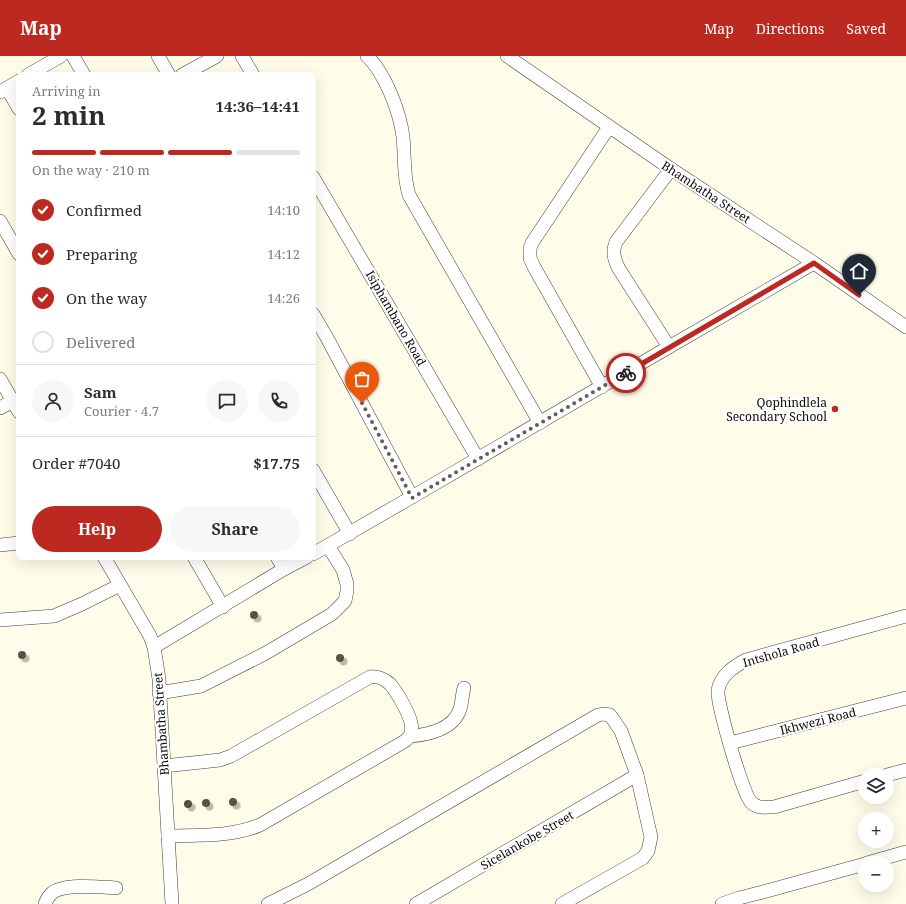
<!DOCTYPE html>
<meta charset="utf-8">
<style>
:root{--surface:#fff;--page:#f7f7f7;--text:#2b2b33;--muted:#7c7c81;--line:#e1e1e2;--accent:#bc2921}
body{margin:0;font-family:"Noto Serif",serif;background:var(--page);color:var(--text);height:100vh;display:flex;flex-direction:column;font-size:15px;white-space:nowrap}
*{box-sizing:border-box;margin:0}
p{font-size:13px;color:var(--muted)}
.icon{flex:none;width:22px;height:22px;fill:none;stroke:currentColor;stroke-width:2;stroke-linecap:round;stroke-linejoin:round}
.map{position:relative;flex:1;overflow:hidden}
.side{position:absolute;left:16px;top:16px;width:300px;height:488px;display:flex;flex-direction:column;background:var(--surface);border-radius:8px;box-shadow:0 4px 16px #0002}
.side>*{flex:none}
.tools{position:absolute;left:858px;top:712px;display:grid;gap:8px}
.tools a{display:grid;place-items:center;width:36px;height:36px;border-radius:50%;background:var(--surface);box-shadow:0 4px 16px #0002;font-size:20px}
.pin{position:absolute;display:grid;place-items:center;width:34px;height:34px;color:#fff;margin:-41px -17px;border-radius:50% 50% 50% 0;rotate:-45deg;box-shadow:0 0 4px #0007}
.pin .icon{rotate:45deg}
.courier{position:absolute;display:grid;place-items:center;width:40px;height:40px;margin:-20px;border:3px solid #bc2921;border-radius:50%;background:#fff;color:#222;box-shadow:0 1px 5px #0007}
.summary em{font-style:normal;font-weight:700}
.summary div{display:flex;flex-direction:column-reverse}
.summary{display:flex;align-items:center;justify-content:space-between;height:68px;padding:0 16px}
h1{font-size:26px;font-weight:700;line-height:30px}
.bar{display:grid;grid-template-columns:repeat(4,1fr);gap:6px 4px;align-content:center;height:48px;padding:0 16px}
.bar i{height:5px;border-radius:3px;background:var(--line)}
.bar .current{background:var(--accent)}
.bar p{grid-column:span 4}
.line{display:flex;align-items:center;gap:10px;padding:0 16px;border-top:1px solid var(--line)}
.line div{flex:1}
.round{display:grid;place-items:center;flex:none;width:42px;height:42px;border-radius:21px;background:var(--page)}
ol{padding:0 16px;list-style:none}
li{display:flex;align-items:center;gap:12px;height:44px}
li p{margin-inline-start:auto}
li .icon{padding:4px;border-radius:50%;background:var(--accent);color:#fff;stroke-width:4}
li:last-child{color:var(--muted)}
li i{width:22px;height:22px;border:2px solid var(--line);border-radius:50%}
.cta{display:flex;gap:8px;margin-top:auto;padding:8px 16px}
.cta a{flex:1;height:46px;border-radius:24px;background:var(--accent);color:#fff;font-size:16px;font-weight:700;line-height:46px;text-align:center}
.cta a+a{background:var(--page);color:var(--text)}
header{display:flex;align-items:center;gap:24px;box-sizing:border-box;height:56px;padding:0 20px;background:var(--accent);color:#fff}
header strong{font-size:19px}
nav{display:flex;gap:22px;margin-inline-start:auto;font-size:14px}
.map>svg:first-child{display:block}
.building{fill:url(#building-hatch);filter:url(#shadow)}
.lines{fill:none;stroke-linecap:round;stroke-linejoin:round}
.minor-casing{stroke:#3e3e3e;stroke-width:14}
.minor{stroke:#fff;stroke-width:13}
.done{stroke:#606059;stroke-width:4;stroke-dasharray:0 7.2}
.route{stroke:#bc2921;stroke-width:5}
.poi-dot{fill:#bc2921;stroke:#fff;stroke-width:1.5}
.labels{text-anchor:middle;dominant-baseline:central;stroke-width:4;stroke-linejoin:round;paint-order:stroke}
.street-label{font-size:12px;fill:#0b0b0b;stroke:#fff}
.poi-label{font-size:12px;fill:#0b0b0b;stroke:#fff;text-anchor:end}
</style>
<header>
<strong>Map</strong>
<nav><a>Map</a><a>Directions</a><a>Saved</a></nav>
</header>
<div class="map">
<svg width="906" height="848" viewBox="0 0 906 848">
<defs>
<pattern id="building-hatch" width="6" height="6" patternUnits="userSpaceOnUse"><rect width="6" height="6" fill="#544d47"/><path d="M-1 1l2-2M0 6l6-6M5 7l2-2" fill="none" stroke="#68625d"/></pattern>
<filter id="shadow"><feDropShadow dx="3.5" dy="3.5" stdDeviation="0" flood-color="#0004"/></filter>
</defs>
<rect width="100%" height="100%" fill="#fffde9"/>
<!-- building -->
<g class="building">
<circle cx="254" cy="559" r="4"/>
<circle cx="22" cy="599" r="4"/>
<circle cx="340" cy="602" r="4"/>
<circle cx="233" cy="746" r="4"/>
<circle cx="206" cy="747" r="4"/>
<circle cx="188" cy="748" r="4"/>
</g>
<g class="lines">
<!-- minor casing -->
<g class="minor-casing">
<g id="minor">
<path d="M73 0 84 19"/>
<path d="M158 0 169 19"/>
<path d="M242 0 253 19"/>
<path d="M367 0C385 17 400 56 403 81 405 100 403 120 409 139L540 367"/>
<path d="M507 0 671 113 814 207 906 271"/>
<path d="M28 19 61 0"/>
<path d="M182 19 217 0"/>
<path d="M7 32 19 53"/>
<path d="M0 36 19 25"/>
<path d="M313 121 478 403"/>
<path d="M0 165 19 198"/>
<path d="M313 258 326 280 412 441"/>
<path d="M669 291 619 213C614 203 612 196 616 186L671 113"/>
<path d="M0 323 19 356"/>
<path d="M602 331 534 211 530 202V192L532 187 609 71"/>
<path d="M0 352 13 345"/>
<path d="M313 414 350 478"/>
<path d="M0 489 19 487"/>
<path d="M313 498 412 441 669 291 814 207"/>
<path d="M104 501 150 580 154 591 159 623 172 848"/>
<path d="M194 501 223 551"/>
<path d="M277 501 284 513"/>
<path d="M0 564 54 560 82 548 120 529"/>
<path d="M154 591 284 513 307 501"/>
<path d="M159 637 201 630 266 597 332 558 345 545 347 535V528L343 514 328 490"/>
<path d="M410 680C428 679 454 673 460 653 462 647 462 639 464 632"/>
<path d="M730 687 906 642"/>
<path d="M164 710 220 704 231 700 370 621C377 620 385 623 390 628 397 636 409 657 411 667 412 671 412 675 410 680L405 685 260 769C231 781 199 779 168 780"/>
<path d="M887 719 906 714"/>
<path d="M865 725 774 751C766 751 757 753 751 746 743 739 716 645 718 634 721 619 733 611 746 604L906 560"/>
<path d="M867 807 906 796"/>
<path d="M45 848C46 845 49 840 52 837 64 827 100 831 116 832"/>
<path d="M268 848 308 828 598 659 603 658 610 659 621 675 637 719 651 781 648 795 643 802 562 848"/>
<path d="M416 848 637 719"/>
<path d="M722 848 739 842 759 837 865 808"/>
</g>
</g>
<!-- minor -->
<use href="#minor" class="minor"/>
</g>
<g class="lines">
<!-- done -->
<path class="done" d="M362 347 412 442 626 317"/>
<!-- route -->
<path class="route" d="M626 317 814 207 859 239"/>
</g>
<!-- markers -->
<circle class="poi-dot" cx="835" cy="353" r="4"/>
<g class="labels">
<!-- street labels -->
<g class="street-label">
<text transform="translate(706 136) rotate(33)">Bhambatha Street</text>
<text transform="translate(396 262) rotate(60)">Isiphambano Road</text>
<text transform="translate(781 596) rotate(-16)">Intshola Road</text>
<text transform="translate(818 665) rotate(-14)">Ikhwezi Road</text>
<text transform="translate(161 668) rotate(-94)">Bhambatha Street</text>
<text transform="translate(527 784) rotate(-30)">Sicelankobe Street</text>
</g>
<!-- poi labels -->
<g class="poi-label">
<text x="827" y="346">Qophindlela<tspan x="827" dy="14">Secondary School</tspan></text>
</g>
</g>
</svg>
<div class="tools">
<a><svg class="icon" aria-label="layers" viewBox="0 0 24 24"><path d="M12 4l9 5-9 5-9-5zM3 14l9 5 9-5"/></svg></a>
<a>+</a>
<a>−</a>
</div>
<div class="pin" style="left:362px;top:347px;background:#ea580c"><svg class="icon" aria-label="bag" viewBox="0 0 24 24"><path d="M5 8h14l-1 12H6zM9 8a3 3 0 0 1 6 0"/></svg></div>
<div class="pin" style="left:859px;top:239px;background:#1f2937"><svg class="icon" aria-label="home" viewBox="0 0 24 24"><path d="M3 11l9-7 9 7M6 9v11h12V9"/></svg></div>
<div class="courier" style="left:626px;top:317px"><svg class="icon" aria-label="bike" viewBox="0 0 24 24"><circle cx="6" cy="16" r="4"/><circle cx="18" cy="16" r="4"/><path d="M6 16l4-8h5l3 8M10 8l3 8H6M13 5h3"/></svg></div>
<section class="side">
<div class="summary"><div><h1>2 min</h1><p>Arriving in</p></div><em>14:36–14:41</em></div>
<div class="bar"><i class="current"></i><i class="current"></i><i class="current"></i><i></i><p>On the way · 210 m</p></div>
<ol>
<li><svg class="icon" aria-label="check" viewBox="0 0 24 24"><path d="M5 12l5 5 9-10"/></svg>Confirmed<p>14:10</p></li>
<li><svg class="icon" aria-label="check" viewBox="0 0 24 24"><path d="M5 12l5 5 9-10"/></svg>Preparing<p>14:12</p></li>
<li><svg class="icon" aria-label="check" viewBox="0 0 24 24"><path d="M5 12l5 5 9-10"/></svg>On the way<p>14:26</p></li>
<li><i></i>Delivered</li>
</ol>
<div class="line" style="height:72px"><a class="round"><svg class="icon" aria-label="person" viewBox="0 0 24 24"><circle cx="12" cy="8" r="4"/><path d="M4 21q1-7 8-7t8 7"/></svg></a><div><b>Sam</b><p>Courier · 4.7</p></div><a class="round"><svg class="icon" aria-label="chat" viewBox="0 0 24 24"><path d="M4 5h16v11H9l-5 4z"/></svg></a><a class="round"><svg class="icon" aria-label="phone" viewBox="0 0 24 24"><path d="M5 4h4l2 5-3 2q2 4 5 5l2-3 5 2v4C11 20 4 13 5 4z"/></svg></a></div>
<div class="line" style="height:52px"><div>Order #7040</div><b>$17.75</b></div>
<div class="cta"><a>Help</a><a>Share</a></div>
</section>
</div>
